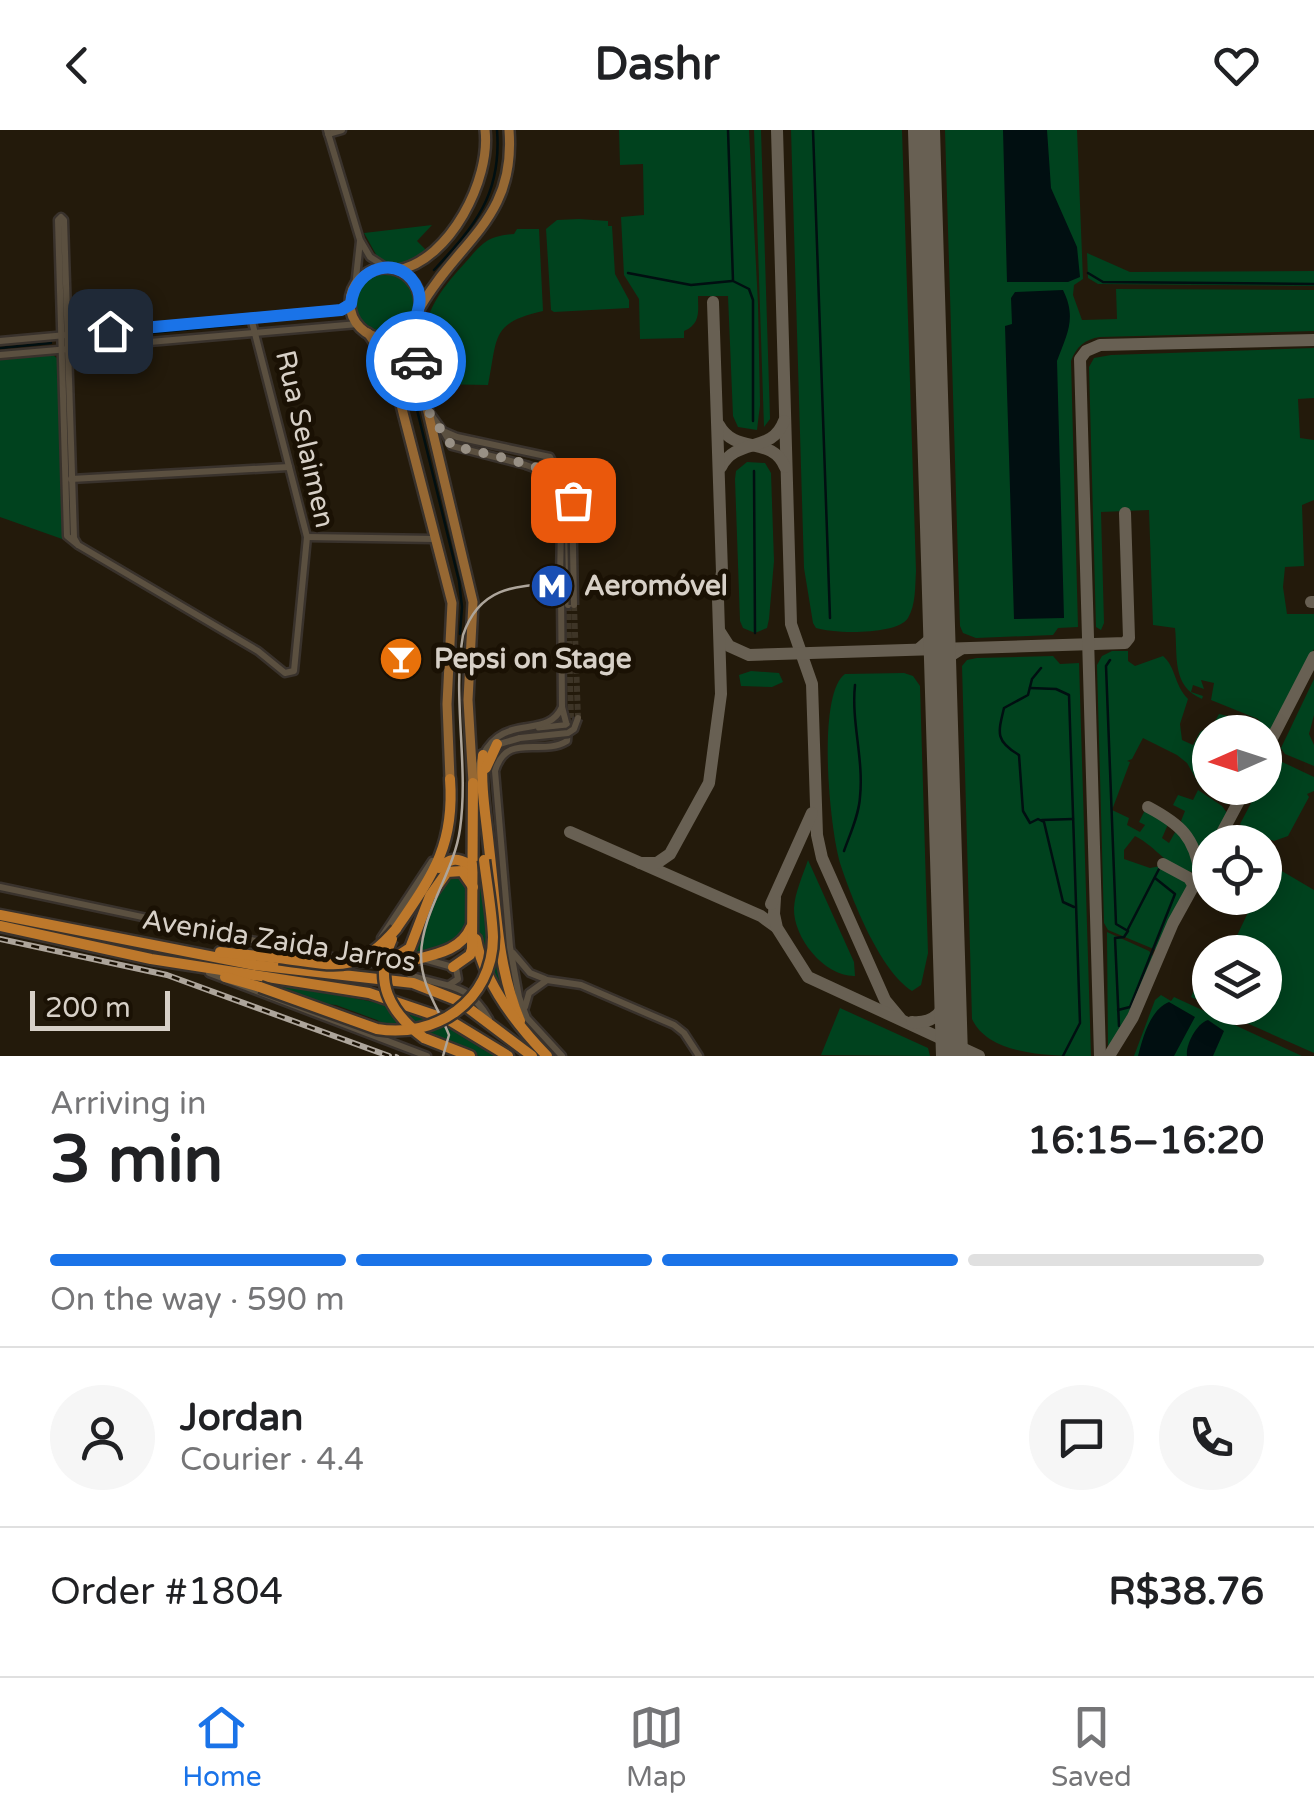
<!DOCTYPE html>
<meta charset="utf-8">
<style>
:root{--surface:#fff;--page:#f6f6f6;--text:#202124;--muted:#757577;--line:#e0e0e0;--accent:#1a73e8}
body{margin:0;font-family:"Varela Round",sans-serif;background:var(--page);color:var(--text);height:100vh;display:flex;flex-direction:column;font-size:38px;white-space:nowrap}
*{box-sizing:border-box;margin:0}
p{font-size:32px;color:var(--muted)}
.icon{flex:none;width:55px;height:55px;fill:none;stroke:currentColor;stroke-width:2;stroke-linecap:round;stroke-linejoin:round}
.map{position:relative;height:926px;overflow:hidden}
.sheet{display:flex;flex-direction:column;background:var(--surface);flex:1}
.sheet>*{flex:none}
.needle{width:65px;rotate:267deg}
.fabs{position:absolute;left:1192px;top:585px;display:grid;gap:20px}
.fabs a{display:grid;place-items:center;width:90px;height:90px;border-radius:50%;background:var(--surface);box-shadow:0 5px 25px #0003;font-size:50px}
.scale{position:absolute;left:30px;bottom:25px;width:140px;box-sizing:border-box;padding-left:10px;border:5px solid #d7d0c7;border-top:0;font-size:28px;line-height:35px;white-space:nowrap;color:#d7d0c7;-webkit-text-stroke:8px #1a1104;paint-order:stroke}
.pin{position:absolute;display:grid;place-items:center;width:85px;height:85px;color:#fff;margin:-42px;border-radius:20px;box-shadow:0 5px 15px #0006}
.courier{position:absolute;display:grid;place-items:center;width:100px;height:100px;margin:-50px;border:8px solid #1a73e8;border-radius:50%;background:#fff;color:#222;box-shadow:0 2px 12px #0007}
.head em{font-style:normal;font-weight:700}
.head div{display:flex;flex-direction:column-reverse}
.head{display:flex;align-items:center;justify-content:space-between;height:170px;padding:0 50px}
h1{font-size:65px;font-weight:700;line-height:75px}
.bar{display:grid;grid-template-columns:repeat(4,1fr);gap:15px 10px;align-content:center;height:120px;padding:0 50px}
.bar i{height:12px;border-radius:8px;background:var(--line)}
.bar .active{background:var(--accent)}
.bar p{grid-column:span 4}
.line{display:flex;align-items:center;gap:25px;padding:0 50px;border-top:2px solid var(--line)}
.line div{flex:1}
.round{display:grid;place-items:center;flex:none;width:105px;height:105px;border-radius:52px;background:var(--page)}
header{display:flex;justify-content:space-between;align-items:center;height:130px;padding:0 50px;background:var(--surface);font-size:45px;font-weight:700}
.menu{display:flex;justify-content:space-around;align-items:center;height:140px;border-top:2px solid var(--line);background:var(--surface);font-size:28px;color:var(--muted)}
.menu a{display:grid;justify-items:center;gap:5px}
.menu .active{color:var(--accent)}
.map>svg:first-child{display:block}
.green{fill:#00421e}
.water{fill:#010f11}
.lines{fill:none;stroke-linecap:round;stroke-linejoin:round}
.stream{stroke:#010f11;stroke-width:2.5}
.taxiway{stroke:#686053;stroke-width:12}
.runway{stroke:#686053;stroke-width:32}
.minor-tunnel{stroke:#3e3527;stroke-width:6;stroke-dasharray:6 3;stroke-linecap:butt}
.minor-casing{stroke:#39322c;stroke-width:11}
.major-casing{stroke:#39322c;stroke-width:14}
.highway-casing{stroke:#39322c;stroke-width:15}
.minor{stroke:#5b5040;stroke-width:6}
.major{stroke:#966833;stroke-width:9}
.highway{stroke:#bd782b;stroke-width:10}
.tram{stroke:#ada59b;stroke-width:2.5}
.rail-casing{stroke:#ada59b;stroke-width:6}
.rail{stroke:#1a1104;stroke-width:2.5;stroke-dasharray:8;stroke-linecap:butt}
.minor-bridge-casing{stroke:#39322c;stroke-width:11;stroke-linecap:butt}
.highway-bridge-casing{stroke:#39322c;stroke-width:15;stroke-linecap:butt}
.minor-bridge{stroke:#5b5040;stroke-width:6}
.highway-bridge{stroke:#bd782b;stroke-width:10}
.done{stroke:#989085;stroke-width:10;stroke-dasharray:0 18}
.route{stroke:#1a73e8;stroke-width:12}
.labels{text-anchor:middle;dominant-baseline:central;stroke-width:10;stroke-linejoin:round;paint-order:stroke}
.street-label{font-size:28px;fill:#d7d0c7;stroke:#1a1104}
.poi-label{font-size:28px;font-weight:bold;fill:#d7d0c7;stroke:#1a1104;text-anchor:start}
</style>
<header><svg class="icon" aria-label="back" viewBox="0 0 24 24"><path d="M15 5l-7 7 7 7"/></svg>Dashr<svg class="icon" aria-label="heart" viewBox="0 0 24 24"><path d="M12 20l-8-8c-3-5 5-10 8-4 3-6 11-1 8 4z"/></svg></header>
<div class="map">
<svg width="1314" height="926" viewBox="0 0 1314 926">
<rect width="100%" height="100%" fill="#231a0b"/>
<!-- green -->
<g class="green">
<path d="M619 0H749L758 174 760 275 757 300 738 297 733 286 728 166H698C698 181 701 194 684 201V208L640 209 639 169 624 145 621 87 644 85 643 34 620 35Z"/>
<path d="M754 0H761L770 289 764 297Z"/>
<path d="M791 0H902L916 441C915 456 916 475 908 488 898 505 834 504 816 498L813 493 804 438Z"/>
<path d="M945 0H1077L1083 149 1074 155 1073 165 1082 190 1117 189 1116 159 1314 160V201L1100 207C1085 209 1076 217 1071 231L1078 497 1058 498 1053 505 976 508 963 503 960 496Z"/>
<path d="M579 89 608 91V96H612L615 144 629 170V178L554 182 551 180 546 99 557 90Z"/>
<path d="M432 95 417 111 426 120C412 135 396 138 378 128L364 103Z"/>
<path d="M517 99H539L543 181C490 193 498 207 488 255L429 254C414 202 428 173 464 134 482 114 486 106 514 104Z"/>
<path d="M1087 123 1130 142 1314 141V156L1098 154 1088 148Z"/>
<circle cx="385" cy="173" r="30"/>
<path d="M1314 218V268L1298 269 1300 308 1314 310V370L1302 375 1304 436 1285 437 1283 457 1287 484H1314V519L1274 597 1268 601 1258 589 1211 570 1214 553 1201 550 1204 559 1193 555 1191 562 1203 566 1202 569C1171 556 1178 525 1175 498L1153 495 1149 380 1101 382 1104 493 1101 500 1096 497 1089 237 1094 228 1111 225Z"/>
<path d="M53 225 58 229 65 410 0 387V230Z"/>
<path d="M747 332 765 333 771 343 774 431 769 489 767 498 755 503 743 498 740 491 735 349 736 341Z"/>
<path d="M1112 521H1128V531L1135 536 1163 526C1176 537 1174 555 1188 569L1180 594 1182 610 1193 615 1200 602 1214 593 1219 584 1250 591 1253 594 1251 599 1257 597 1262 602H1210V658H1242L1233 674H1226L1200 656 1187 633 1177 625 1143 608 1132 629 1127 631 1130 632 1112 680 1129 688 1127 695 1140 702 1145 695 1139 692 1145 680 1169 692 1162 708 1169 713 1178 697 1190 713 1196 735 1193 742C1168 739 1157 717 1135 706L1124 720V729L1150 738 1161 736 1186 748 1189 759 1156 820 1108 800 1104 793 1097 535 1102 526Z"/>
<path d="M1053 526 1060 534 1079 533 1091 926C1052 926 989 926 972 889L962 536 967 530 977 528Z"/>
<path d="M751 541 779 543 783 552 772 557 741 556 739 545Z"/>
<path d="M904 543 913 546 920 556 928 823 921 855 912 861C880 841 852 770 840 733 830 700 816 565 845 544Z"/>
<path d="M1314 549V585L1309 604 1314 615V636L1285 624 1281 618Z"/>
<path d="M1278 630 1314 647V661L1307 664 1309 667 1288 706 1274 711 1244 699 1240 694 1259 658H1265V646L1273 631Z"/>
<path d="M1198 660 1222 676 1227 683 1206 727 1200 726 1191 704 1181 691 1185 681 1173 675 1178 665 1193 670Z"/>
<path d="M486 730 509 873 482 829 478 804 477 731Z"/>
<path d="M808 730 854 832 855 846C825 847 793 808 794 778 795 762 803 745 808 730Z"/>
<path d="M1275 737 1314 760V923L1213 878H1265V822H1210V876L1191 867 1214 811 1231 818 1255 768H1265V752Z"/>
<path d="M457 743 472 761 469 797 460 812 391 834C397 830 408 825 412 820 430 798 423 753 457 743Z"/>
<path d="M1107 802 1149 821 1153 826 1133 880 1108 920Z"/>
<path d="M261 854C351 866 422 874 500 926H479L427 906 390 898 377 890 336 875 315 873Z"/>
<path d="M1161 865 1171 871 1174 867 1302 926H1134L1155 870Z"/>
<path d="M840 878 928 918 930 926 821 925Z"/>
</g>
<!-- water -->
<g class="water">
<path d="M1003 0H1047L1051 58 1077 117 1080 147 1068 152H1007Z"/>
<path d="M1063 160C1077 188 1067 204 1057 231L1064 488 1014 489 1005 196 1012 194 1011 168 1015 162Z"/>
<path d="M1169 872 1195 887 1174 926H1138C1143 907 1150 880 1169 872Z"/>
<path d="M1208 890 1224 901 1213 926H1187C1185 915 1197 893 1208 890Z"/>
</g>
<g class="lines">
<!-- stream -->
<g class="stream">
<path d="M728 0 733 151 749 159 753 170V291"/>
<path d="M813 0 830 488"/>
<path d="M434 140C475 96 502 64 497 0"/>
<path d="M628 143 691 155 732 151"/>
<path d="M1088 143 1103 152 1314 154"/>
<path d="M78 210 244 194"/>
<path d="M0 218 51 213"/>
<path d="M408 243 459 451 462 477 460 504"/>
<path d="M754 341 755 503"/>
<path d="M1110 530 1106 536 1116 794 1128 801 1124 807 1115 808 1119 896"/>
<path d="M1041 538 1032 549 1028 565 1004 578C998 603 995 611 1019 625L1023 681 1030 693 1038 689 1044 692 1063 772 1074 777"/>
<path d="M1030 558 1056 559 1069 565 1080 893 1063 926"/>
<path d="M1042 690 1073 689"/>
<path d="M844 721C850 704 859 685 860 667 864 629 851 592 855 555"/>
<path d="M1128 799 1159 739"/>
<path d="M1118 880 1130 877 1175 764 1155 748"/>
</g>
<!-- taxiway -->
<g class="taxiway">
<path d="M777 0 791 494 812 554 817 705 822 728 885 870 900 888"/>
<path d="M719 295C735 325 772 305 785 337"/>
<path d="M721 337C736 307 772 324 784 291"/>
<path d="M1311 472H1314"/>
<path d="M720 502 729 516 749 525 1125 513 1129 508 1125 383"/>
<path d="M920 518 935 505 939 488"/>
<path d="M940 543 950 526 961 519"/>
<path d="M1265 622 1314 527"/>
<path d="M1148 677C1180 694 1195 707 1200 744"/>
<path d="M570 702 761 786 776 797"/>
<path d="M1217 712 1246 658"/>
<path d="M640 733H657L670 724 709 653 721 564 718 469 722 442 713 172"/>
<path d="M1163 734 1189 748 1194 756"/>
<path d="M775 768 774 784 777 798 808 847 979 926"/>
<path d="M771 774 812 683"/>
<path d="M912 892C934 894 945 881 950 860"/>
<path d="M1100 926 1080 229 1086 221 1100 215 1314 210"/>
<path d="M1109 926 1133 887 1173 793 1210 726"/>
</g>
<!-- runway -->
<path class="runway" d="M924 0 952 926"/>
<!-- minor-tunnel -->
<g class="minor-tunnel">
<path d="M568 475 571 588"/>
<path d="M574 475 578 588"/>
</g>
<!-- minor casing -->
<g class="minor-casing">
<g id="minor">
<path d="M327 0 360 110 370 127 387 138"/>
<path d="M328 4 342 0"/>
<path d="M355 157 360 111"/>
<path d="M0 211 341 180 351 174"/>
<path d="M0 225 358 194"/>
<path d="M430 283 443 301 457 307 550 327C565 355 560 419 560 453"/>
<path d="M444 302 452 316 526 335"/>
<path d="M71 349 289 337"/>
<path d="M563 354 567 362 569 452"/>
<path d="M307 407 435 409"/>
<path d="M78 415 74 408 64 90 61 87 58 90 67 406 78 415 258 521 285 543 294 541 307 407 251 188"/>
<path d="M568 475 569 458"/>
<path d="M562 577 568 600 567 611C541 627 507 601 495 641L510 817 519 867 527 888 562 926"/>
<path d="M539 598 567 595"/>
<path d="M496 615 520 608"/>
<path d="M475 647C493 573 545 615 562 577L561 461"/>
<path d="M0 757 346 830"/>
<path d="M381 808 432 731"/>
<path d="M513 823 530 843 545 849"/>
<path d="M424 829 456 838 458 849 449 855"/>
<path d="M412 830 407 837 410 845C447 858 467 851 489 889"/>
<path d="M209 843 427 926"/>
<path d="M525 877 529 863 547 850 581 855 674 895 684 903 699 926"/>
</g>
</g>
<!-- major casing -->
<g class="major-casing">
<g id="major">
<circle cx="385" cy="173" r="35"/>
<path d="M398 140C450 130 491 49 485 0"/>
<path d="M421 176C459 110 516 89 509 0"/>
<path d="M415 191 414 223 473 472 468 570 473 653"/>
<path d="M368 203 391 236 452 473 447 574 450 649"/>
</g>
</g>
<!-- highway casing -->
<g class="highway-casing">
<g id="highway">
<path d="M483 625C480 655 486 687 489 717 496 775 497 837 520 891"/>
<path d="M486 638 497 614"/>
<path d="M439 738C449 729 456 727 468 734L471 744"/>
<path d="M0 785 255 835 413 853 459 871 532 926"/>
<path d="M0 796 151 829 369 863 449 890 508 926"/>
<path d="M396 799C432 746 455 716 450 649"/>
<path d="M476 809C484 852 517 895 547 926"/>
<path d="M220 822 279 828"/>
<path d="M357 831H390L410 818 430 766 447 742 462 741 473 757"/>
<path d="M396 835C423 825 459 826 471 797"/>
<path d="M453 837 470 825 472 819 473 653"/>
<path d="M225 847 260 857"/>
<path d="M424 908 470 926"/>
</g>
</g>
<!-- minor -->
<use href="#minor" class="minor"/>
<!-- major -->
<use href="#major" class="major"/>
<!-- highway -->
<use href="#highway" class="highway"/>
<!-- tram -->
<g class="tram">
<path d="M396 925 398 926"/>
<path d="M443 926 449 905C438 877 421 856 421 825 422 781 454 743 460 699 469 635 452 569 463 505 481 452 522 456 569 453"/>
</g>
<!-- rail casing -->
<g class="rail-casing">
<path id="rail" d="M0 809 167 845 389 926"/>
</g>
<!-- rail -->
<use href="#rail" class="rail"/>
<!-- minor-bridge casing -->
<g class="minor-bridge-casing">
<g id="minor-bridge">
<path d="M526 335 558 347 572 360 574 475"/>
<path d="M520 608 568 603 574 599 578 588"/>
</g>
</g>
<!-- highway-bridge casing -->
<g class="highway-bridge-casing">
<g id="highway-bridge">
<path d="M392 809C373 851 389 882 424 908"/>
<path d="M279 828C335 835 356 846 396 799"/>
<path d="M260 857 377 899C435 909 493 871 493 807 492 782 487 755 484 730"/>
</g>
</g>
<!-- minor-bridge -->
<use href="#minor-bridge" class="minor-bridge"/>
<!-- highway-bridge -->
<use href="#highway-bridge" class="highway-bridge"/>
</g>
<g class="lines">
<!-- done -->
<path class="done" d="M416 231 430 284 452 316C478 322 553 336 568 355 573 360 572 364 573 370"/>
<!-- route -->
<path class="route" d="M110 201 341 180 351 174C354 136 403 122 418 160 423 175 415 185 413 199 412 210 413 221 416 231"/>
</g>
<!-- icons -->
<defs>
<g id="metro-disc" transform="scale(2.25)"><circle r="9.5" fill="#1a4fb4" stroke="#1a1104"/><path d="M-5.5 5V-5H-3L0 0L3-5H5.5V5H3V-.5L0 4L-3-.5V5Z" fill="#fff"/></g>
<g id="bar-disc" transform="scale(2.25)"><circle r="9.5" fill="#e8710a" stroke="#1a1104"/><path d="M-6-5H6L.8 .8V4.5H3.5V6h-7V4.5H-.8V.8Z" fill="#fff"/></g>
</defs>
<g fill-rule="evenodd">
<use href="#metro-disc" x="552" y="456"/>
<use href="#bar-disc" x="401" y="529"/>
</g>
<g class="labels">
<!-- street labels -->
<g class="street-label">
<text transform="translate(305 309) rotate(77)">Rua Selaimen</text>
<text transform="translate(279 811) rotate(9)">Avenida Zaida Jarros</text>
</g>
<!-- poi labels -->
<g class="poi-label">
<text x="584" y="456">Aeromóvel</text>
<text x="434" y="529">Pepsi on Stage</text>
</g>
</g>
</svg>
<div class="fabs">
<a><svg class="needle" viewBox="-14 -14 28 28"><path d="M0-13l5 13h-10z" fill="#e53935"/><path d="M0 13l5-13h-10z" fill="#757577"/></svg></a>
<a><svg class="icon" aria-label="locate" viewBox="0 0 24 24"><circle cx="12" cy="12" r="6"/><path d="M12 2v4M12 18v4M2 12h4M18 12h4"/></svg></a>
<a><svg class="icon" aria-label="layers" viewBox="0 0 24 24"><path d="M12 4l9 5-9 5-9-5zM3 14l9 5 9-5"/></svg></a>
</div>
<div class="scale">200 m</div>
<div class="pin" style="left:573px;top:370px;background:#ea580c"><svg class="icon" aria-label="bag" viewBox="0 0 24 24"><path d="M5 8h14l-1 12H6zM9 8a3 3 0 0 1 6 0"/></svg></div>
<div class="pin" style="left:110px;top:201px;background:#1f2937"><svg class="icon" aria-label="home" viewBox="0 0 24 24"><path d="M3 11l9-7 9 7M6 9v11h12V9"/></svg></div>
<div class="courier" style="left:416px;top:231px"><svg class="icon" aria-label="car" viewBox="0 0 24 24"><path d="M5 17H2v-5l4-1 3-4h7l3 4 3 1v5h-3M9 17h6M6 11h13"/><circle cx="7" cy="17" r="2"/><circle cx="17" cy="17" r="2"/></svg></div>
</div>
<section class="sheet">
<div class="head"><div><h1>3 min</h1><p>Arriving in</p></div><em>16:15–16:20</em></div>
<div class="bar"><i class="active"></i><i class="active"></i><i class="active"></i><i></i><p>On the way · 590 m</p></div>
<div class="line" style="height:180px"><a class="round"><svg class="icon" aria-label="person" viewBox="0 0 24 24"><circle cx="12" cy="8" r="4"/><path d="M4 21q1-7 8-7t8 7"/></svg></a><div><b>Jordan</b><p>Courier · 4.4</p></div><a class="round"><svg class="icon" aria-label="chat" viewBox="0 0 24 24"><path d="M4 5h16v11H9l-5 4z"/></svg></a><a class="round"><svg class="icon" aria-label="phone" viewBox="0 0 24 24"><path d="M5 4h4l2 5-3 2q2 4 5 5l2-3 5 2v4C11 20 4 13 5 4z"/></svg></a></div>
<div class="line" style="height:130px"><div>Order #1804</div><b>R$38.76</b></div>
</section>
<nav class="menu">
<a class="active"><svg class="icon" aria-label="home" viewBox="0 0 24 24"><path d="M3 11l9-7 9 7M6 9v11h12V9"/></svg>Home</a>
<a><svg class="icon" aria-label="map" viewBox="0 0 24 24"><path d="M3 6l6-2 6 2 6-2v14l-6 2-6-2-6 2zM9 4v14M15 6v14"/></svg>Map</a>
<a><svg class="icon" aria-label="saved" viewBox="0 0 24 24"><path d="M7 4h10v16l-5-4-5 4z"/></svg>Saved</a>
</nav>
